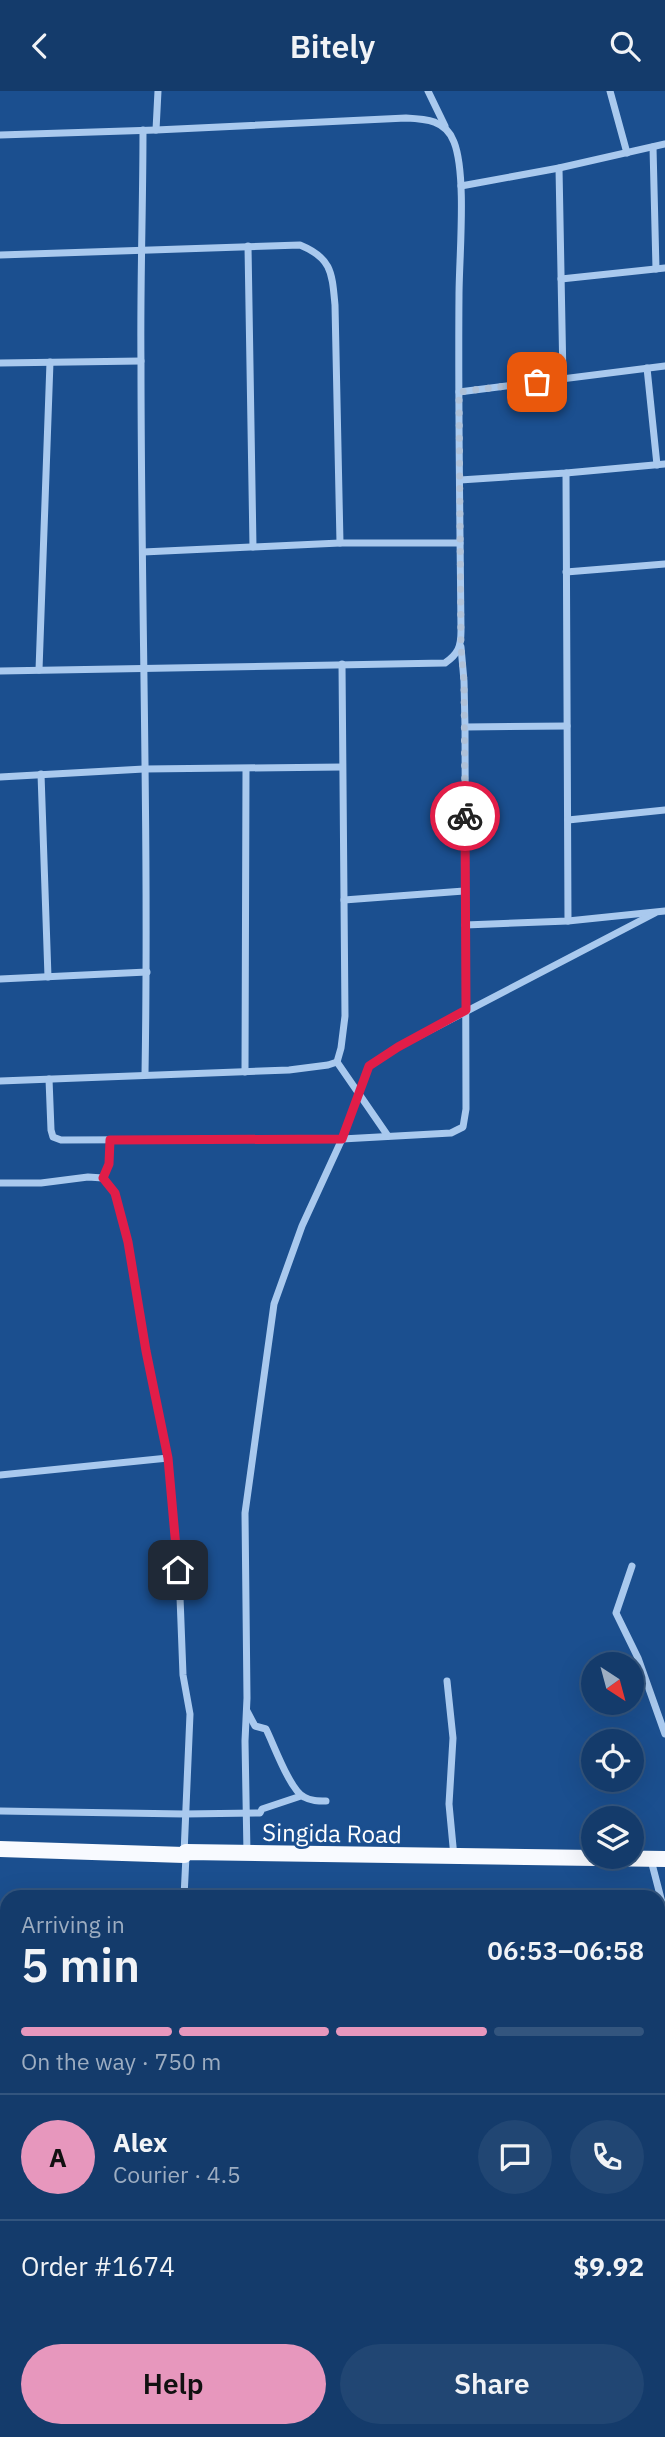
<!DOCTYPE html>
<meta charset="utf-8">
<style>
:root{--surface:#143b6b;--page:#214673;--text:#f1f3f6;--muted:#9dadc1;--line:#33557e;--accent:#e797bd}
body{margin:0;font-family:"IBM Plex Sans",sans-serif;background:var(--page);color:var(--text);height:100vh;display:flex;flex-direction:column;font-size:26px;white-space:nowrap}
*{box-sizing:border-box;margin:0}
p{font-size:23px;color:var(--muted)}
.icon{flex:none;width:38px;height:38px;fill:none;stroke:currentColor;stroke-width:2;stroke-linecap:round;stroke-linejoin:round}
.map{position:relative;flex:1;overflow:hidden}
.sheet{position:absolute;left:0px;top:1799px;width:665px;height:548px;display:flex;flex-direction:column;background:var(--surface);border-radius:21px 21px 0 0;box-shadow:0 7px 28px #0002,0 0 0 2px var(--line)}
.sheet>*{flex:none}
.needle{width:46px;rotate:144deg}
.tools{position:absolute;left:581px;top:1561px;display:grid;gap:14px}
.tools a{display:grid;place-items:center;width:63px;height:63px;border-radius:50%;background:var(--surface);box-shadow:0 7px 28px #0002,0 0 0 2px var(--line);font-size:35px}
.pin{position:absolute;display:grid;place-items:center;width:60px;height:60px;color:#fff;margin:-30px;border-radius:14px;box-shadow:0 4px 10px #0006}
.courier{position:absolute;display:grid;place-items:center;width:70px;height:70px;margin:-35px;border:5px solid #e11d48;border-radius:50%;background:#fff;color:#222;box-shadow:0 2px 9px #0007}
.headline em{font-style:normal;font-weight:600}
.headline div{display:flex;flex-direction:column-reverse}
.headline{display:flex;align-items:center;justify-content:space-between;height:119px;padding:0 21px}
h1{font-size:46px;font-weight:600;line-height:52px}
.bar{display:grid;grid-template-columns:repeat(4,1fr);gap:10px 7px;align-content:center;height:84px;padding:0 21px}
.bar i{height:9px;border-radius:5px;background:var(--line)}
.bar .active{background:var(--accent)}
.bar p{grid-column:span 4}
.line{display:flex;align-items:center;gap:18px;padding:0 21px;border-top:2px solid var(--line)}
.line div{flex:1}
.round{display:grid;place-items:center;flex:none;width:74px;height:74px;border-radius:37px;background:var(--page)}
.action{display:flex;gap:14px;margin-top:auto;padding:14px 21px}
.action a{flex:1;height:80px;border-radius:42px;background:var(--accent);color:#111;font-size:28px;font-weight:600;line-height:80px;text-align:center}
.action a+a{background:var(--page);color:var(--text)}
header{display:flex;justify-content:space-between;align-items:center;height:91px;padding:0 21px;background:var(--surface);font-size:32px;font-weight:600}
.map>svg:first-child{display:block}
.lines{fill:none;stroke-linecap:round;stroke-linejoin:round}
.minor{stroke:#a9c9ee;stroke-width:7}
.trunk{stroke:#f8faff;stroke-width:16}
.done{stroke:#afc1d8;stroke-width:7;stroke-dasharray:0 12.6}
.route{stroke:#e11d48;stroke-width:9}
.labels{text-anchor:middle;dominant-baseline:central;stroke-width:5;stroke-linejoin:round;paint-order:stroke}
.street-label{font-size:24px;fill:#fff;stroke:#1b4f8f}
</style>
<header><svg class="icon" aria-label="back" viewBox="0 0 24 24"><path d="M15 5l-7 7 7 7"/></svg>Bitely<svg class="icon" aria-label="search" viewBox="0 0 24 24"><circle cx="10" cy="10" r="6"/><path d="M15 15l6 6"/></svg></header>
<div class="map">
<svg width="665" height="2346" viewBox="0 0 665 2346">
<rect width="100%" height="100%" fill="#1b4f8f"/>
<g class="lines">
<!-- minor -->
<g class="minor">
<path d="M428 0 445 35"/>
<path d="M610 0 627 62"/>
<path d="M143 39C143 117 140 195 141 273 141 509 149 746 145 983"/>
<path d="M156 39 158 0"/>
<path d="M0 44 156 39 406 27C426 28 446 29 454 51 467 84 459 167 459 205 458 317 460 429 461 540 461 556 458 563 445 572L0 580"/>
<path d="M653 56 656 178"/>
<path d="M559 77 563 288"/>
<path d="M461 95 559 77 665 53"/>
<path d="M248 155 253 456"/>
<path d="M0 164 300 154C332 167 332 182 335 214L340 452"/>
<path d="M561 188 665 177"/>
<path d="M0 272 141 270"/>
<path d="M647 277 657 374"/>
<path d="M459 301 665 275"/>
<path d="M566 382 568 830"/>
<path d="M460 389 566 382 665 373"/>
<path d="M143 461 340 452H460"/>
<path d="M566 481 665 473"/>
<path d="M39 579 50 271"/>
<path d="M465 636 567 635"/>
<path d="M41 683 48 886"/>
<path d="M0 686 144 678 342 676"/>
<path d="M568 729 665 719"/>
<path d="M344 809 464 800"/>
<path d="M465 834 568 830 665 820"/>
<path d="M0 888 147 881"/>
<path d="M337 971 388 1045"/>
<path d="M245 981 246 678"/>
<path d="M49 988 51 1039 53 1046 61 1049 342 1048 451 1042 463 1036 466 1018 465 636 464 590 461 556"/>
<path d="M0 990 289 979 328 974 337 971 341 957 345 925 342 573"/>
<path d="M103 1087 109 1073 110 1049"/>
<path d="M0 1092H41L88 1086 103 1087 115 1102 128 1151 146 1260 168 1367 180 1506 183 1584 190 1623 184 1763"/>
<path d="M0 1384 168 1367"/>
<path d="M632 1475 616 1522 638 1567 665 1643"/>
<path d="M447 1590 453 1647 449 1713 454 1766"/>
<path d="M247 1620 255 1635 266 1638C274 1654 290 1699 304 1706 311 1710 318 1710 326 1710"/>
<path d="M0 1720 184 1723 260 1722 262 1718 301 1705"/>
<path d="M247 1763 245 1650 247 1607 245 1422 274 1213 302 1135 342 1048 369 975 398 956 655 822"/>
<path d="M651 1769 665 1823"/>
<path d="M184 1806 186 1765"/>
<path d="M0 2281 7 2280"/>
<path d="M170 2346V2340"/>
</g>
<!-- trunk -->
<path class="trunk" d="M0 1758 184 1764 186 1761 665 1768"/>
</g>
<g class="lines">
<!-- done -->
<path class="done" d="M465 725 464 590 461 556 459 301 537 291"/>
<!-- route -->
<path class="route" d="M178 1479 168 1367 146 1260 128 1151 115 1102 103 1087 109 1073 110 1049 342 1048 369 975 398 956 466 919 465 725"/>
</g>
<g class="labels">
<!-- street labels -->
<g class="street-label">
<text transform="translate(332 1742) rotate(1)">Singida Road</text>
</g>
</g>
</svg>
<div class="tools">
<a><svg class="needle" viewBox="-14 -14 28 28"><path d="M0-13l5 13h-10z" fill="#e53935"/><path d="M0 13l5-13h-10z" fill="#9dadc1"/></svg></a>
<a><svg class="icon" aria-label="locate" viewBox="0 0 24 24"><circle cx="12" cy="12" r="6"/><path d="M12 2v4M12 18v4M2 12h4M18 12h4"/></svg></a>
<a><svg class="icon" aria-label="layers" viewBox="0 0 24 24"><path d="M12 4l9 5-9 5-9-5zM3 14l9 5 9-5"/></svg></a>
</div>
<div class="pin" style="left:537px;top:291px;background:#ea580c"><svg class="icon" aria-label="bag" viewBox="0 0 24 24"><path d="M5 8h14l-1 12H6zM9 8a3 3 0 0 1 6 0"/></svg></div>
<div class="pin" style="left:178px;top:1479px;background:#1f2937"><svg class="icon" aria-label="home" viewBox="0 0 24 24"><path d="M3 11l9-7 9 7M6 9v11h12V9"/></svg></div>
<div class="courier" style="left:465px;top:725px"><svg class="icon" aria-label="bike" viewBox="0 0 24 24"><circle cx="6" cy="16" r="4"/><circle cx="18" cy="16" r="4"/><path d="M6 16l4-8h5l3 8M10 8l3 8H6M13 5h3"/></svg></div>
<section class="sheet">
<div class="headline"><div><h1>5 min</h1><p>Arriving in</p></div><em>06:53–06:58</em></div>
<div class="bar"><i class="active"></i><i class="active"></i><i class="active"></i><i></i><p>On the way · 750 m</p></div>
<div class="line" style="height:126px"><b class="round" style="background:var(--accent);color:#111">A</b><div><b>Alex</b><p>Courier · 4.5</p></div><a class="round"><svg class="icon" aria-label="chat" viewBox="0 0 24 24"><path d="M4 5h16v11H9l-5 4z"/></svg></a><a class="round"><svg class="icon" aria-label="phone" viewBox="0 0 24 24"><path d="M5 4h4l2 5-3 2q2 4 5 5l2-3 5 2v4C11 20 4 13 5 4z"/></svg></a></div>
<div class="line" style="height:91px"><div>Order #1674</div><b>$9.92</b></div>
<div class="action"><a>Help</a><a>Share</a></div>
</section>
</div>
